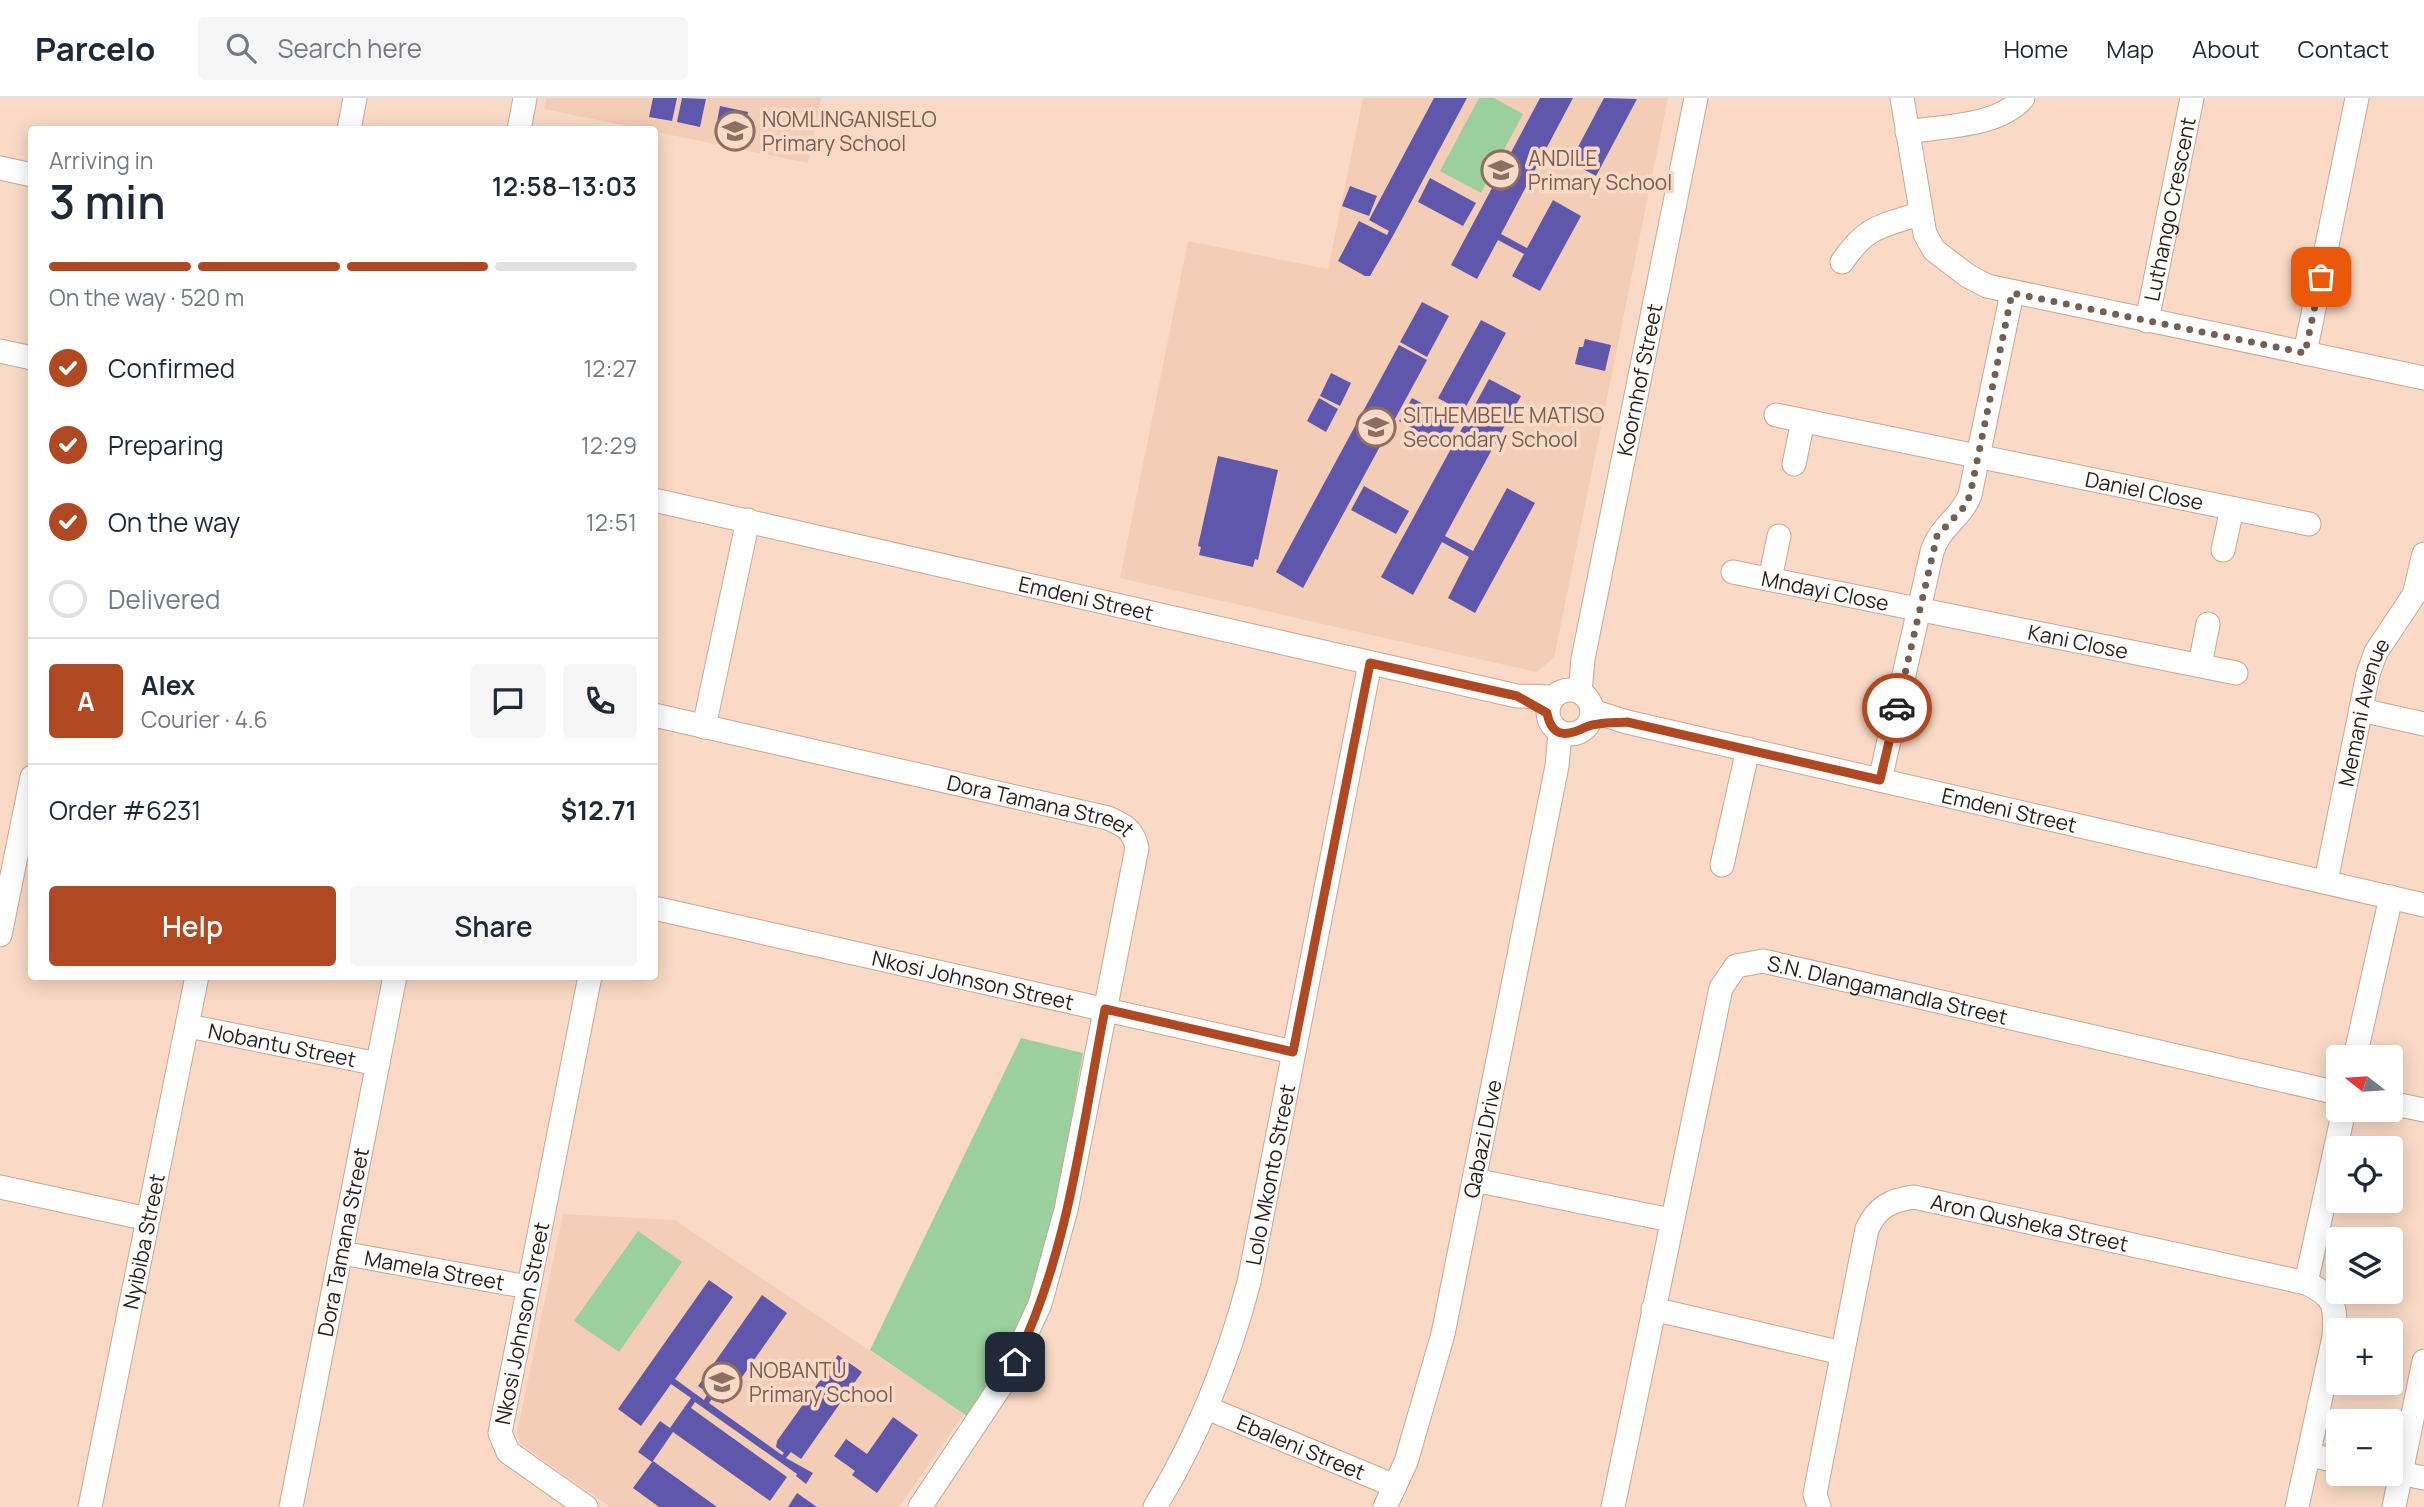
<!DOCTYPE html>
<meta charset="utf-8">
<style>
:root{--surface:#fff;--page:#f6f6f7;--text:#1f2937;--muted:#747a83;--line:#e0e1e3;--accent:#b04922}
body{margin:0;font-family:Manrope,sans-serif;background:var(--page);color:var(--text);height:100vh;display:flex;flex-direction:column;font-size:26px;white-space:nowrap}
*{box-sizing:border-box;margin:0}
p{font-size:23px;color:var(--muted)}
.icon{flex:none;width:38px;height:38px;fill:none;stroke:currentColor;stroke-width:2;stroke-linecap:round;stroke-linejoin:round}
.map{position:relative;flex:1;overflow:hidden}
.drawer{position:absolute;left:28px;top:28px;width:630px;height:854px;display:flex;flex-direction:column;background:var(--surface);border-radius:7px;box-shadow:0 4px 18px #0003}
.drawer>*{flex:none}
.needle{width:46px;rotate:287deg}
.tools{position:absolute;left:2326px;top:947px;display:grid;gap:14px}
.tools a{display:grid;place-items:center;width:77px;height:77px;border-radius:7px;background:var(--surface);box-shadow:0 4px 18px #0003;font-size:35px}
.pin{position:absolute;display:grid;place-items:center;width:60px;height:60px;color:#fff;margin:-30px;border-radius:14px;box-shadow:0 4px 10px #0006}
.courier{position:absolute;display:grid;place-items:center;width:70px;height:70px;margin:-35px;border:5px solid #b04922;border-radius:50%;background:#fff;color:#222;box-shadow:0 2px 9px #0007}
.headline em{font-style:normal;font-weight:600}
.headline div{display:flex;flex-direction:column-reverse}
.headline{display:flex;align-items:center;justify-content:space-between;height:119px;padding:0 21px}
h1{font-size:46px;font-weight:600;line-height:52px}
.bar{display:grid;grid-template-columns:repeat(4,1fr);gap:10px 7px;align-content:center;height:84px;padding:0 21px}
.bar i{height:9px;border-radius:5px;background:var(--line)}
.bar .current{background:var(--accent)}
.bar p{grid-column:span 4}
.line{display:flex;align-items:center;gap:18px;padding:0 21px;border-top:2px solid var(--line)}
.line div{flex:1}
.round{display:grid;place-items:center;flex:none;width:74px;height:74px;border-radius:7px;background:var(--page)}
ol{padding:0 21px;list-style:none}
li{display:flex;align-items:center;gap:21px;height:77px}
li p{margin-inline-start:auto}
li .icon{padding:7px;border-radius:50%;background:var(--accent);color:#fff;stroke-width:4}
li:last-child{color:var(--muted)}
li i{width:38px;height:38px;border:4px solid var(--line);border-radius:50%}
.action{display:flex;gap:14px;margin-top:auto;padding:14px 21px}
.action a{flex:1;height:80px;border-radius:7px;background:var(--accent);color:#fff;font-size:28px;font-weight:600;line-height:80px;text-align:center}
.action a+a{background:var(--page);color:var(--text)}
header{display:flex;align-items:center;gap:42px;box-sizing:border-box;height:98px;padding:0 35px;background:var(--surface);border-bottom:2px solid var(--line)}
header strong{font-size:33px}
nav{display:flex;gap:38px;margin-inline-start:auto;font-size:24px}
.search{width:490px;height:63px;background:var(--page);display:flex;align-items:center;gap:18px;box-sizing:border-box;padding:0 24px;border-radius:7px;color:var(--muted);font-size:26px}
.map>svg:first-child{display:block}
.built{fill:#f4cdb6}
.green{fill:#9bcf9e}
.building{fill:#5e57ab}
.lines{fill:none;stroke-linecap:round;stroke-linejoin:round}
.minor-casing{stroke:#c6a895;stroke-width:25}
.minor{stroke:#fff;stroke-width:23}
.done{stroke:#726054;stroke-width:7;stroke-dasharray:0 12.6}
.route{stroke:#b04922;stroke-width:9}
.labels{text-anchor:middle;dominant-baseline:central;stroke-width:7;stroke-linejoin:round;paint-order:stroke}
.education-label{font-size:21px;fill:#785e54;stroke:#fadac6;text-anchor:start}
.street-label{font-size:21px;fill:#291e16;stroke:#fadac6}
</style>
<header>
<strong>Parcelo</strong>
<div class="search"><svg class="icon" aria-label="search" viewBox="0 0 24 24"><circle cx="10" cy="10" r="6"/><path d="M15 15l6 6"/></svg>Search here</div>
<nav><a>Home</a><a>Map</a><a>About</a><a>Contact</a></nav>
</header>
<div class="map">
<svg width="2424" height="1409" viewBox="0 0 2424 1409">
<rect width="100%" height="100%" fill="#fadac6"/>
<!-- built -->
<g class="built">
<path d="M546 0H821L808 65 544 11Z"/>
<path d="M1363 0H1668L1554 560 1536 574 1120 480 1188 143 1328 171Z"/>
<path d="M563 1116 675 1122 964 1316 899 1409H610L521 1346 517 1334Z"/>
</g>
<!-- green -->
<g class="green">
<path d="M1479 0H1494L1523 16 1481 95 1440 73Z"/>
<path d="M1021 940 1083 955C1065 1050 1054 1156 1010 1244 998 1269 982 1293 967 1318L870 1252Z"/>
<path d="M638 1133 682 1164 619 1254 574 1223Z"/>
</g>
<!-- building -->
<g class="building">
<path d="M653 0H677L672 23 649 19Z"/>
<path d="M682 0 706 1 700 29 677 24Z"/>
<path d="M1434 0H1467L1394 136 1370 178H1365L1338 163 1359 123 1387 137 1389 133 1369 122Z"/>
<path d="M1540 0H1573L1501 136 1527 150 1553 102 1581 118 1540 193 1512 178 1524 156 1498 142 1477 181 1451 167Z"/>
<path d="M1604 0 1637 1 1596 78 1570 64Z"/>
<path d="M720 8 748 14 742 40 715 34Z"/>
<path d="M1430 80 1476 105 1463 128 1418 104Z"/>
<path d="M1350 88 1377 98 1369 118 1342 108Z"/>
<path d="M1422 204 1449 218 1427 259 1400 244Z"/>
<path d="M1481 222 1506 235 1463 314 1438 300Z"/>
<path d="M1585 241 1611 247 1605 273 1575 266 1579 249H1583Z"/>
<path d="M1399 247 1427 262 1303 490 1276 474Z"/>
<path d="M1331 275 1351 285 1340 308 1320 298Z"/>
<path d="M1489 281 1521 298 1445 438 1473 453 1507 390 1535 405 1475 515 1448 500 1469 459 1442 444 1413 497 1381 479Z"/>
<path d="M1319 300 1338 311 1326 334 1307 323Z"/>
<path d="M1412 300 1457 324 1444 348 1399 323Z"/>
<path d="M1218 358 1278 372 1258 462 1255 461 1253 469 1199 457 1201 449 1198 448Z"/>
<path d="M1364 388 1409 413 1396 436 1351 412Z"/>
<path d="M709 1182 733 1199 675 1281 704 1302 708 1295 698 1288 762 1197 787 1215 723 1306 713 1299 709 1305 782 1357 784 1355 776 1349 777 1343 838 1257 862 1274 801 1361 791 1354 786 1360 813 1375 806 1386 796 1378 797 1376 695 1304 691 1310 787 1379 770 1403 673 1334 653 1363 717 1409H659L633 1390 652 1364 638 1354 660 1323 670 1330 691 1300 671 1286 641 1328 618 1311Z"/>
<path d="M893 1319 918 1337 877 1395 852 1377 855 1373 834 1358 846 1341 867 1356Z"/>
<path d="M797 1395 817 1409H788Z"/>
</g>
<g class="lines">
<!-- minor casing -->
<g class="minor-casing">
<g id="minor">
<path d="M1902 0 1925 136 1934 152 1968 178 1987 188 2424 280"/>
<path d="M349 32 355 0"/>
<path d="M519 32 525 0"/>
<path d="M1907 34C1943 28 1998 29 2023 0"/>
<path d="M0 70 32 77"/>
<path d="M1842 164C1867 128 1879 129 1919 116"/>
<path id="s1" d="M2147 223 2192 0"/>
<path d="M0 253 32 260"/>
<path d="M2305 255 2357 0"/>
<path id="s2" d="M1776 317 2309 426"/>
<path d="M1794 366 1803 323"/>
<path id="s3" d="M654 402 1517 598 1553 599"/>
<path d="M2223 452 2232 411"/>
<path id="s4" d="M1733 474 2236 575"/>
<path d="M1770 481 1779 438"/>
<path d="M2200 567 2208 526"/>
<circle cx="1570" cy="614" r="22"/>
<path id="s5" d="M1580 594 1583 561 1696 0"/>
<path d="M2361 612 2424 626"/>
<path id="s6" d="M1592 613 1627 624 2424 807"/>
<path id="s7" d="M654 617 1108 720C1124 727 1133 731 1137 750L1066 1112 1040 1206 1006 1280 920 1409"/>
<path d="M704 629 748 422"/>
<path d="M1880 682 1932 454C1940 428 1961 420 1970 397L2012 195"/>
<path d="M1722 767 1748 651"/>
<path id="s8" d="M2326 783 2368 576 2376 554 2414 497 2424 456"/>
<path id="s9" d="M654 810 1293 954"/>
<path d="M0 837 32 679"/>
<path id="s10" d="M188 928 378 966"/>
<path d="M2355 959 2391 799"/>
<path d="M2390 1005 2424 1012"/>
<path d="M1474 1082 1671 1122"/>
<path d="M0 1089 148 1121"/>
<path id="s11" d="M342 1155 528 1189"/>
<path d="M2306 1185 2344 1012"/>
<path d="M1653 1211 1842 1255"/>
<path id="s12" d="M1207 1310 1395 1388"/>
<path d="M2309 1357 2338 1363"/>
<path d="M2390 1373 2424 1380"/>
<path id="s13" d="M90 1409 197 878"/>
<path id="s14" d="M291 1409 395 878"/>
<path id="s15" d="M586 1409 508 1354 500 1335 590 878"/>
<path id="s16" d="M1155 1409C1198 1338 1228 1264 1249 1184L1370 565"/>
<path id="s17" d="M1385 1409 1406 1364 1443 1236 1557 668 1560 634"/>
<path id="s18" d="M1613 1409 1721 890 1736 868 1763 863 2338 995"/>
<path id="s19" d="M1819 1409 1815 1396 1818 1380 1867 1131C1877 1109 1891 1102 1914 1099L2306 1185C2336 1199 2336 1208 2334 1239L2297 1409"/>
<path d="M2394 1409 2424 1263"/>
</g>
</g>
<!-- minor -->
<use href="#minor" class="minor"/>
</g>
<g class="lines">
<!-- done -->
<path class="done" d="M1897 610 1937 438 1965 408 1970 397 2012 195 2305 255 2321 179"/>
<!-- route -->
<path class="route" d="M1015 1264C1069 1155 1082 1029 1105 911L1293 954 1370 565 1517 598 1547 615C1552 641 1568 638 1586 629 1597 624 1615 625 1627 624L1880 682 1897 610"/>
</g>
<!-- icons -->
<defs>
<g id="school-ring" transform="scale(2.0125)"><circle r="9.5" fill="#fadac6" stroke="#8d6e63" stroke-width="1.5"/><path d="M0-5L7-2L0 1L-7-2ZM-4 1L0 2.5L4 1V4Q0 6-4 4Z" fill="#8d6e63"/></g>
</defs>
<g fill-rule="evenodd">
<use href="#school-ring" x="735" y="33"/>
<use href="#school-ring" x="1501" y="72"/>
<use href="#school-ring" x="1376" y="329"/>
<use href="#school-ring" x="722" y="1284"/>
</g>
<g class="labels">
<!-- education labels -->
<g class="education-label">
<text x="762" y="21">NOMLINGANISELO<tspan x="762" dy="24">Primary School</tspan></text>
<text x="1528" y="60">ANDILE<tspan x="1528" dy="24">Primary School</tspan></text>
<text x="1403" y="317">SITHEMBELE MATISO<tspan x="1403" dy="24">Secondary School</tspan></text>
<text x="749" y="1272">NOBANTU<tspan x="749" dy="24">Primary School</tspan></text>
</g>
<!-- street labels -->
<g class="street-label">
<text stroke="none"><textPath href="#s1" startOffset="114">Luthango Crescent</textPath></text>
<text stroke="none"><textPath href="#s5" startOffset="318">Koornhof Street</textPath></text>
<text stroke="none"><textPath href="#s2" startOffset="376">Daniel Close</textPath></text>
<text stroke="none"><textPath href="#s4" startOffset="94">Mndayi Close</textPath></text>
<text stroke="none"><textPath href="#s3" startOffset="443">Emdeni Street</textPath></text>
<text stroke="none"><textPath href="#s4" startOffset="352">Kani Close</textPath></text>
<text stroke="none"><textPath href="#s8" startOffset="173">Memani Avenue</textPath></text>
<text stroke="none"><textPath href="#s6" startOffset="429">Emdeni Street</textPath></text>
<text stroke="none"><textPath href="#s7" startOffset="397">Dora Tamana Street</textPath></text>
<text stroke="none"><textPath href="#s9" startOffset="327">Nkosi Johnson Street</textPath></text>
<text stroke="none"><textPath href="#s18" startOffset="712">S.N. Dlangamandla Street</textPath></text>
<text stroke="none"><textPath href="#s10" startOffset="96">Nobantu Street</textPath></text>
<text stroke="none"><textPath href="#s17" startOffset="382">Qabazi Drive</textPath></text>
<text stroke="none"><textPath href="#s16" startOffset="354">Lolo Mkonto Street</textPath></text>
<text stroke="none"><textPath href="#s19" startOffset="462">Aron Qusheka Street</textPath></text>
<text stroke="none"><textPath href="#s13" startOffset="271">Nyibiba Street</textPath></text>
<text stroke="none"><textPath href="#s14" startOffset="270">Dora Tamana Street</textPath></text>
<text stroke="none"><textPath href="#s11" startOffset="94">Mamela Street</textPath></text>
<text stroke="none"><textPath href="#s15" startOffset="228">Nkosi Johnson Street</textPath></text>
<text stroke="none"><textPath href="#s12" startOffset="102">Ebaleni Street</textPath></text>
</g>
</g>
</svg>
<div class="tools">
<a><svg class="needle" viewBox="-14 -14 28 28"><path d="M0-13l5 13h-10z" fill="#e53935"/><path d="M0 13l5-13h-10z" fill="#747a83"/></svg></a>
<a><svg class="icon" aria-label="locate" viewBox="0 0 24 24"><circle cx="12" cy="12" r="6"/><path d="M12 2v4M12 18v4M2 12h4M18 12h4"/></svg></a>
<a><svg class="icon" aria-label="layers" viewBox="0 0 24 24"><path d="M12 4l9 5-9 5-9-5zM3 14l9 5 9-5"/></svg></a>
<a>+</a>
<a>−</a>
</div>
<div class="pin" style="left:2321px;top:179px;background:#ea580c"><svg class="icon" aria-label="bag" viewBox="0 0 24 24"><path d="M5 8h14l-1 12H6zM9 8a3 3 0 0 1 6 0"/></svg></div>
<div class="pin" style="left:1015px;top:1264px;background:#1f2937"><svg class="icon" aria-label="home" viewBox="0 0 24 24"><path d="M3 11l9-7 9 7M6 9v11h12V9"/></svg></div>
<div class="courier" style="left:1897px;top:610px"><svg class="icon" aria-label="car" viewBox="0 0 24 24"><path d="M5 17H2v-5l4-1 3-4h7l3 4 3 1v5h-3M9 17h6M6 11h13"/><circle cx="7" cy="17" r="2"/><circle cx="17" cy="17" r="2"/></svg></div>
<section class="drawer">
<div class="headline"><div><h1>3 min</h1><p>Arriving in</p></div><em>12:58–13:03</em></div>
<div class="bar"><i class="current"></i><i class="current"></i><i class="current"></i><i></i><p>On the way · 520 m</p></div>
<ol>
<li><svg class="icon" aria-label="check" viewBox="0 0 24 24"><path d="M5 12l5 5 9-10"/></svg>Confirmed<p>12:27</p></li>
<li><svg class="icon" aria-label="check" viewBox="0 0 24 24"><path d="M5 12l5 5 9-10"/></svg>Preparing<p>12:29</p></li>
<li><svg class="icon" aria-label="check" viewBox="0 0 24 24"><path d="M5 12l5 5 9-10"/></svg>On the way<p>12:51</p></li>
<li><i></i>Delivered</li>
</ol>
<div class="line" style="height:126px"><b class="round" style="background:var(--accent);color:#fff">A</b><div><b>Alex</b><p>Courier · 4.6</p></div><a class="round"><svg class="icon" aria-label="chat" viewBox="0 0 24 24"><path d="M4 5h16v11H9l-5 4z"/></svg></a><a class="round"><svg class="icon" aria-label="phone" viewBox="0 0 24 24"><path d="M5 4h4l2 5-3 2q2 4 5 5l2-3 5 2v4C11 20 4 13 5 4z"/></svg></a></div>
<div class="line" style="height:91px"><div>Order #6231</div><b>$12.71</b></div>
<div class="action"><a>Help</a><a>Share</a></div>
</section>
</div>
